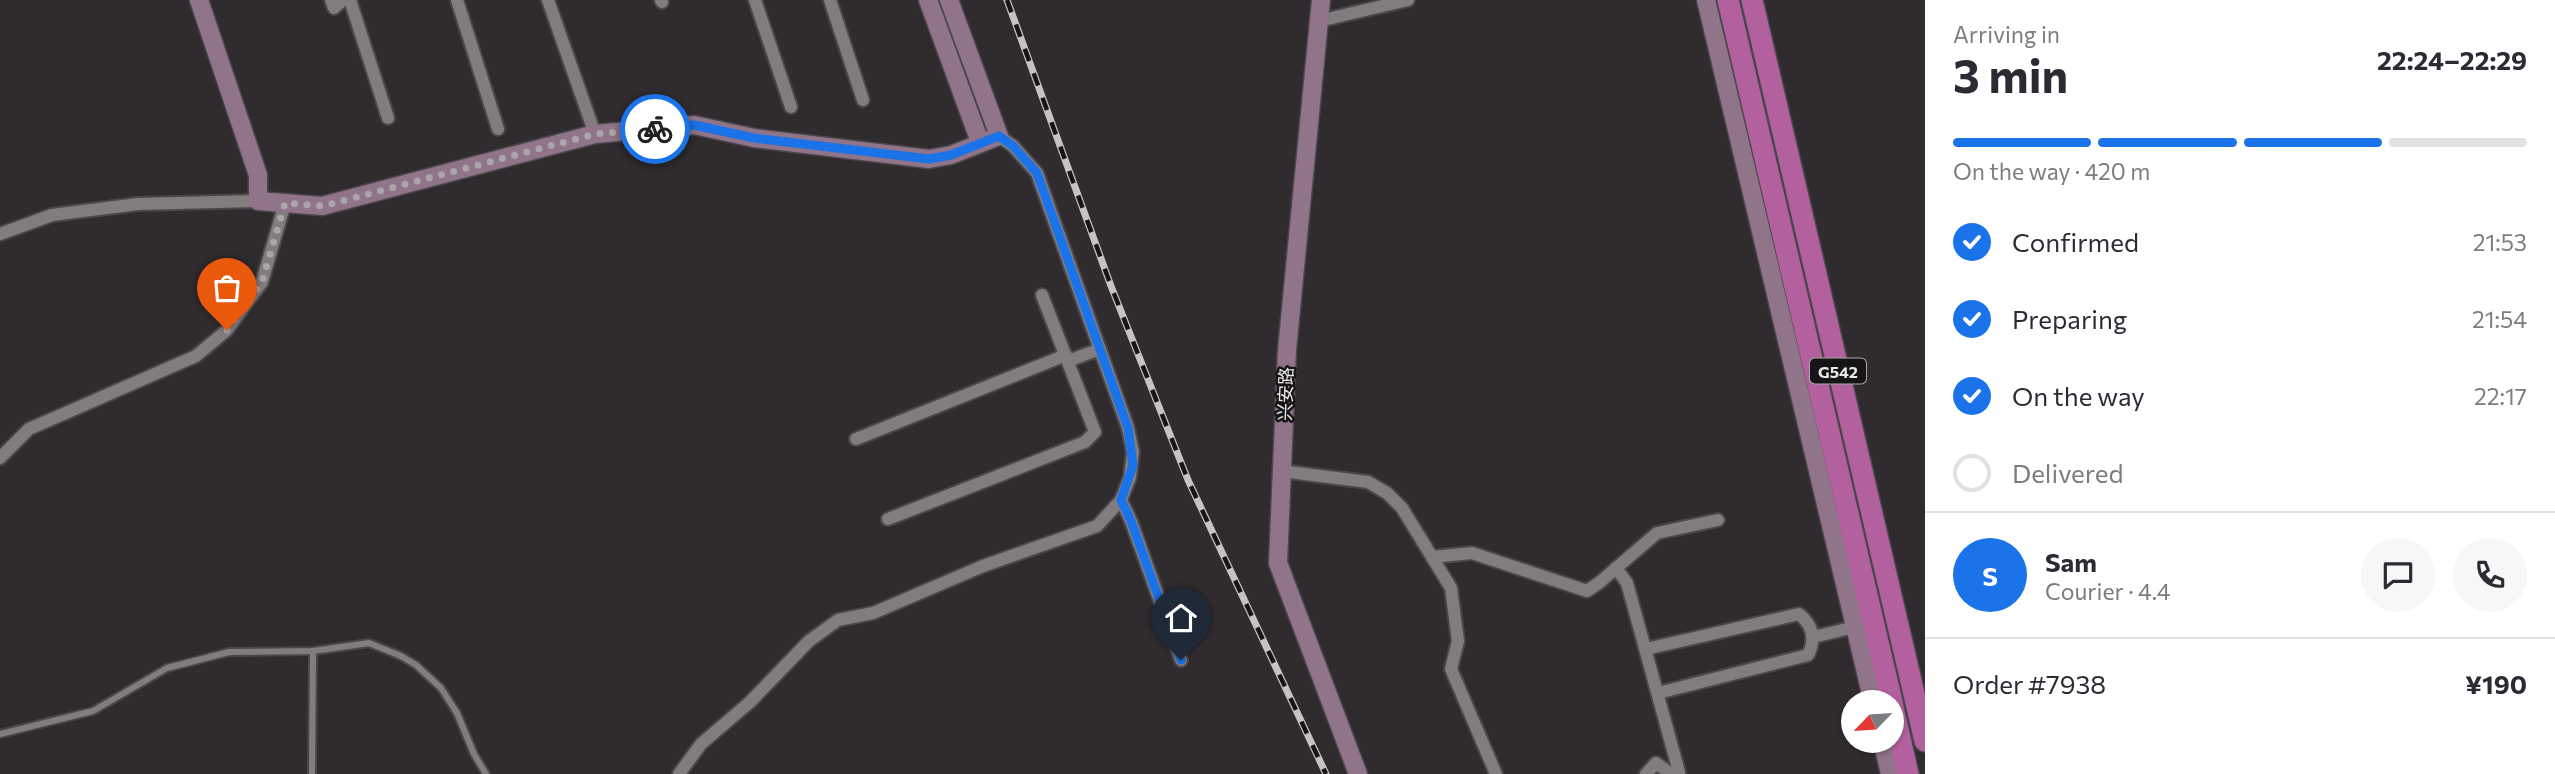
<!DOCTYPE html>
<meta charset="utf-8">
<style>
:root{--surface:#fff;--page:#f7f7f7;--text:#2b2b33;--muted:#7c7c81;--line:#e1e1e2;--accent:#1a73e8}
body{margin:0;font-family:Commissioner,"Noto Sans SC",sans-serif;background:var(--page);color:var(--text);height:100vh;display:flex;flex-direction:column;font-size:26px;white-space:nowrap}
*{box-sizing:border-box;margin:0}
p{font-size:23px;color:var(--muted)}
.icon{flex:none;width:38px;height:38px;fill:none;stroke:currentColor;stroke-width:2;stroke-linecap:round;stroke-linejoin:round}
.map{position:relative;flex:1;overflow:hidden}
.sheet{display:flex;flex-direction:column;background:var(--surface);width:630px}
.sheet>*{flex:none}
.needle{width:46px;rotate:245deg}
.buttons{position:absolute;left:1841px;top:690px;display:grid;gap:14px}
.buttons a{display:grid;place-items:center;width:63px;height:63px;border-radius:50%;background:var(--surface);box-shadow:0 2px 5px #0004;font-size:35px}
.pin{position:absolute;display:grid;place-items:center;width:60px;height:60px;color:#fff;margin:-72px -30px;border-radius:50% 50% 50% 0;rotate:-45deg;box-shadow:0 0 7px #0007}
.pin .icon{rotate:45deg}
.courier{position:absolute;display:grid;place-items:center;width:70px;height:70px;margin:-35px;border:5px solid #1a73e8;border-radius:50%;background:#fff;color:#222;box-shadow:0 2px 9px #0007}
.head em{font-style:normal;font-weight:700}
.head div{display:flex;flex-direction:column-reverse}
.head{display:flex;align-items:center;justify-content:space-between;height:119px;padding:0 28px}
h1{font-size:46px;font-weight:700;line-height:52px}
.bar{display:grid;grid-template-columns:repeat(4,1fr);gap:10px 7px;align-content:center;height:84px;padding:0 28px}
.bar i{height:9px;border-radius:5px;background:var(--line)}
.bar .current{background:var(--accent)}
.bar p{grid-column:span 4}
.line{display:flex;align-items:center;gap:18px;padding:0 28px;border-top:2px solid var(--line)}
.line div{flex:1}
.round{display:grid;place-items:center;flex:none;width:74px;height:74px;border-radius:37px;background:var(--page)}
ol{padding:0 28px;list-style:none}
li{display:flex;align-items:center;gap:21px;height:77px}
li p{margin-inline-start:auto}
li .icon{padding:7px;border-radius:50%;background:var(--accent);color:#fff;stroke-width:4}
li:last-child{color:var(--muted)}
li i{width:38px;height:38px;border:4px solid var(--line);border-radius:50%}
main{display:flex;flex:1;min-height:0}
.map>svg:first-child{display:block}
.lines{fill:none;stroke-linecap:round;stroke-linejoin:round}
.lane-casing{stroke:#4a4649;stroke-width:10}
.street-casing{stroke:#4a4649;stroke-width:16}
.secondary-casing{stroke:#4a4649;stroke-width:21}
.highway-casing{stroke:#4a4649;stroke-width:24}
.lane{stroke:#827c80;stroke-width:6}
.street{stroke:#827c80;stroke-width:12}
.secondary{stroke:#907489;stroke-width:18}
.highway{stroke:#b2609e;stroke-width:21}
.rail-casing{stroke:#c6c3c5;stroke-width:7}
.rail{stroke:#161416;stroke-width:4.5;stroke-dasharray:13;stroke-linecap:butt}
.done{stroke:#a9a5a8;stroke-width:7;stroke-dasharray:0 12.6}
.route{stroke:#1a73e8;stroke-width:9}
.labels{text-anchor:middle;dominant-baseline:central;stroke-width:5;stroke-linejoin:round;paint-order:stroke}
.shield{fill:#161416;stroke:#aaa8aa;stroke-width:2}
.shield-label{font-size:16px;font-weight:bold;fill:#eae7e9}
.street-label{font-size:18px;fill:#eae7e9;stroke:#161416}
</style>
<main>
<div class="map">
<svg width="1925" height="774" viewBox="0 0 1925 774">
<rect width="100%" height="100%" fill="#302b2e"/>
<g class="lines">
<!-- lane casing -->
<g class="lane-casing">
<g id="lane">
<path d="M0 734 93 711 167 668 229 652 313 651 369 643 401 656 416 665 441 688 457 713 474 754 486 774"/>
<path d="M312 774 313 651"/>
</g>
</g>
<!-- street casing -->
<g class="street-casing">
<g id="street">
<path d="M331 0 334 8 343 0"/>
<path d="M350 0 388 118"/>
<path d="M457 0 498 129"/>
<path d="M548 0 595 134"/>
<path d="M661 0 662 2"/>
<path d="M755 0 791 107"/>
<path d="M830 0 863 100"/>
<path d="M1319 21 1408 0"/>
<path d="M0 234 52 215 138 204 258 201"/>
<path d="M1068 361 1100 349"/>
<path d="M856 439 1066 355"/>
<path d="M0 458 29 429 196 356 227 330 262 282 285 203"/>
<path d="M1281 471 1368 482 1387 493 1402 508 1451 588 1458 641 1451 669 1496 774"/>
<path d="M1121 500 1131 521 1181 660"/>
<path d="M888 519 1085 442 1095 432 1042 295"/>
<path d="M1432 557 1472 553 1587 591 1600 582 1657 533 1718 520"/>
<path d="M1616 568 1627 583 1679 772"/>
<path d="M1813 637 1855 627"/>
<path d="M1646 649 1799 614C1813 625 1816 639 1808 655L1658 693"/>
<path d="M679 774 701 744 750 702 809 641 838 620 873 613 983 566 1097 526 1121 500 1130 477 1133 452 1128 428 1037 173 1013 146 999 136"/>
<path d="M1646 774 1656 763 1671 774"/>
</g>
</g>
<!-- secondary casing -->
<g class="secondary-casing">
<g id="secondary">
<path d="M199 0 258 175V201L322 206 595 134 694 125 754 138 929 159 951 155 999 136 949 0"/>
<path d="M928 0 980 142"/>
<path d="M1321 0 1287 350 1278 563 1358 774"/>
<path d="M1706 0 1873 702"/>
<path d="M1882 740 1890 774"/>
</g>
</g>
<!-- highway casing -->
<g class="highway-casing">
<g id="highway">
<path d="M1728 0 1892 702"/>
<path d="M1752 0 1925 741"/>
<path d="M1892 703 1908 774"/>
</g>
</g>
<!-- lane -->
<use href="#lane" class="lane"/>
<!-- street -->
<use href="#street" class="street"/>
<!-- secondary -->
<use href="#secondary" class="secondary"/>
<!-- highway -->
<use href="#highway" class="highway"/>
<!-- rail casing -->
<g class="rail-casing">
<path id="rail" d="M1007 0 1111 286 1188 480 1326 774"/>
</g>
<!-- rail -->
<use href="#rail" class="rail"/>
</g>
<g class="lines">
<!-- done -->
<path class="done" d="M227 330 262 282 285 203 323 206 595 134 655 129"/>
<!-- route -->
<path class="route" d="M655 129 694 125 754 138 929 159 951 155 999 136 1013 146 1037 173 1128 428 1133 465 1121 500 1131 521 1181 660"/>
</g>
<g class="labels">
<!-- shield labels -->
<rect class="shield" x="1810" y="358.5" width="56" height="25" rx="5"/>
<g class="shield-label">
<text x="1838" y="371">G542</text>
</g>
<!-- street labels -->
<g class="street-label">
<text transform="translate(1285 394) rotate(-88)">兴安路</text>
</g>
</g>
</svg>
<div class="buttons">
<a><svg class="needle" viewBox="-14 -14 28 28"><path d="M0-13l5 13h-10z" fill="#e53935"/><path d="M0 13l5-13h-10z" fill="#7c7c81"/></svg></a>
</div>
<div class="pin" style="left:227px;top:330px;background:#ea580c"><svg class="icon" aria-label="bag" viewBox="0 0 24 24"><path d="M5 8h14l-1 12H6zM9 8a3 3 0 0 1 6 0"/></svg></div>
<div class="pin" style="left:1181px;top:660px;background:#1f2937"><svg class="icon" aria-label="home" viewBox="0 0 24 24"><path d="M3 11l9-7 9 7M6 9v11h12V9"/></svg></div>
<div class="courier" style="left:655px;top:129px"><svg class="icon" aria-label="bike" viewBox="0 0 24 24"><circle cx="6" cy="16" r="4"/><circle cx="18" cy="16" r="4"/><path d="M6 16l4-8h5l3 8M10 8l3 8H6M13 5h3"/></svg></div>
</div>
<section class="sheet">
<div class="head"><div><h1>3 min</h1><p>Arriving in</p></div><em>22:24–22:29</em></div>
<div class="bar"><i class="current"></i><i class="current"></i><i class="current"></i><i></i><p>On the way · 420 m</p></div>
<ol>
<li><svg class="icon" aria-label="check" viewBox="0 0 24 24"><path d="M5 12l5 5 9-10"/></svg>Confirmed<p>21:53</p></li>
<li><svg class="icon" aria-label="check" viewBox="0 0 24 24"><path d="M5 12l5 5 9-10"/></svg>Preparing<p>21:54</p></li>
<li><svg class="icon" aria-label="check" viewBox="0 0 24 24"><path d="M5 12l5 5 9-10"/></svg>On the way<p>22:17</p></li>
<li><i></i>Delivered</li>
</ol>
<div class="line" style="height:126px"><b class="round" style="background:var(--accent);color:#fff">S</b><div><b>Sam</b><p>Courier · 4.4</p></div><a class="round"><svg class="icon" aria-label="chat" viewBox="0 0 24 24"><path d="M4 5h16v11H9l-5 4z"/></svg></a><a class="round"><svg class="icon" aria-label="phone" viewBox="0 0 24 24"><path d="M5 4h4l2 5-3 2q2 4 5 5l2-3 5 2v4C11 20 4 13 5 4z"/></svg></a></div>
<div class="line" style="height:91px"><div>Order #7938</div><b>¥190</b></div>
</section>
</main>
